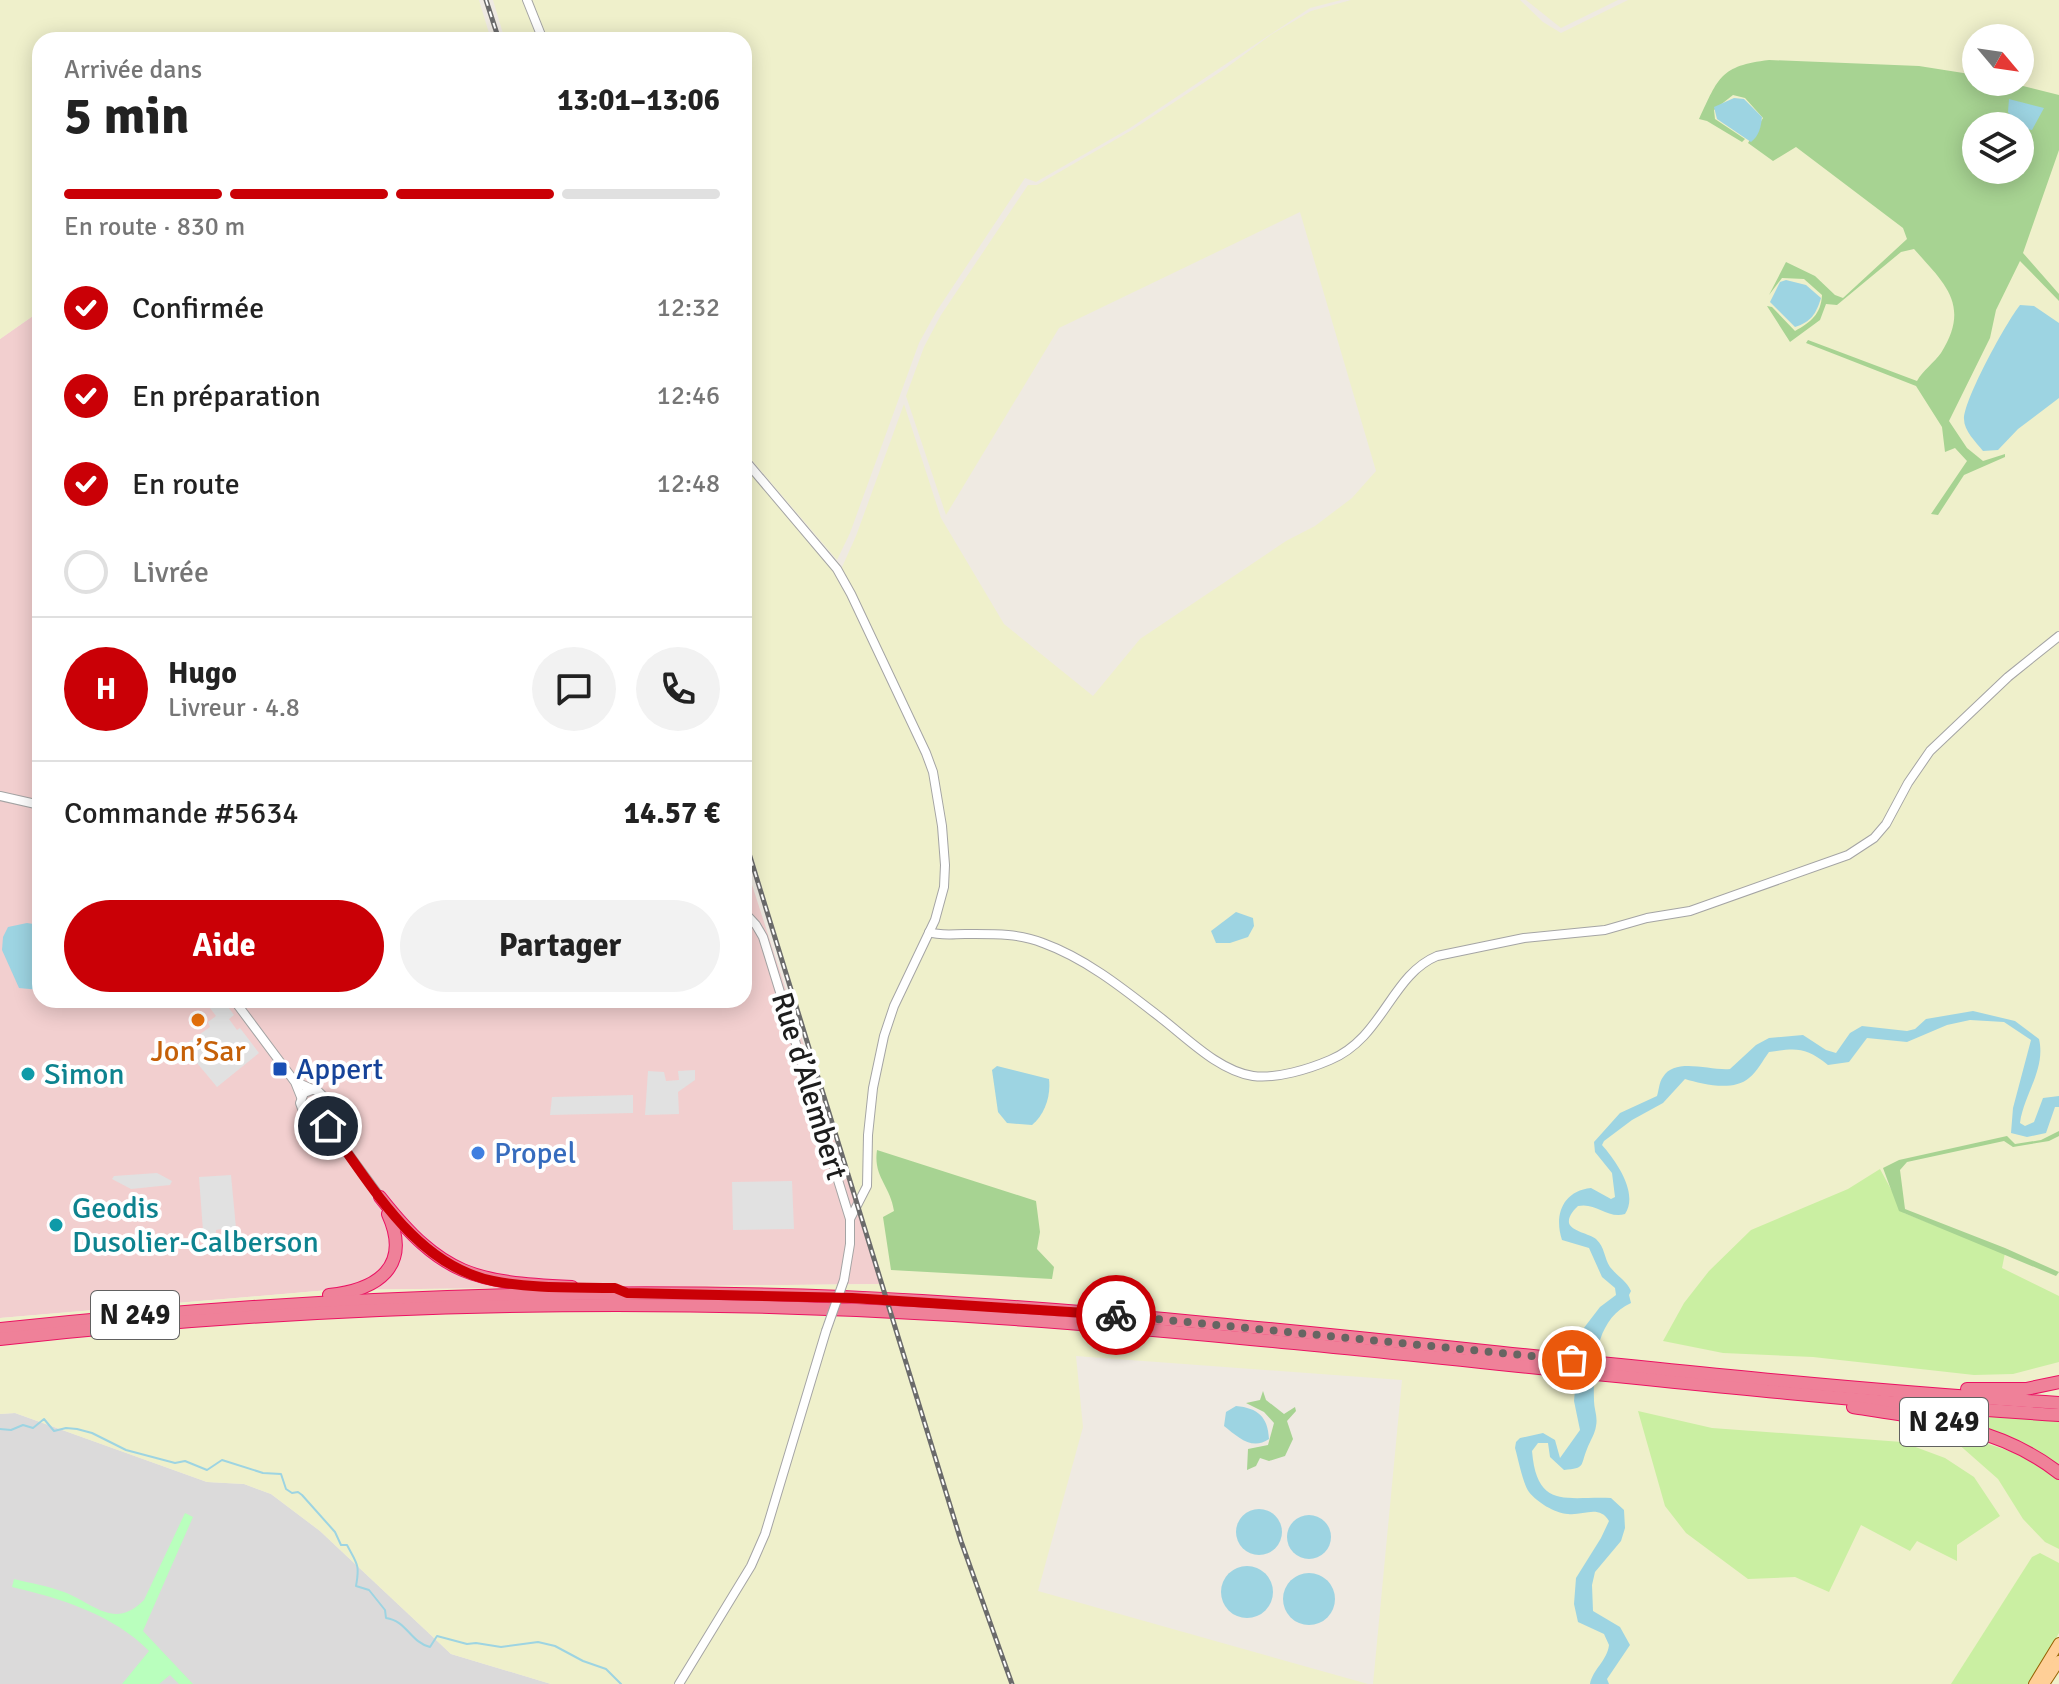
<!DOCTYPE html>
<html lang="fr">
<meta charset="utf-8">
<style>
:root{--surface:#fff;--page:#f2f2f2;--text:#222;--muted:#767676;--line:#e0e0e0;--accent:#ca0006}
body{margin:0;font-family:Signika,sans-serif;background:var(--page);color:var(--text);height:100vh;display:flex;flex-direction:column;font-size:30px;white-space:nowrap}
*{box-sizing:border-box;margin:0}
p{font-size:26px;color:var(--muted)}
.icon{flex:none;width:44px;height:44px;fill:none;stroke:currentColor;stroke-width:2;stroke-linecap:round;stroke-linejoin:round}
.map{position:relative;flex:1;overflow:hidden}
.drawer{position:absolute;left:32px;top:32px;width:720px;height:976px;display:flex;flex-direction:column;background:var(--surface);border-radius:24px;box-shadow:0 4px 20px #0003}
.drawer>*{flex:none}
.needle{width:52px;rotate:119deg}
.controls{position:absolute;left:1962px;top:24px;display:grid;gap:16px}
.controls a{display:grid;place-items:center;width:72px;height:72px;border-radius:50%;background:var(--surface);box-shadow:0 4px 20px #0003;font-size:40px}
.pin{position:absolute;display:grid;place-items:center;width:68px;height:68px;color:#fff;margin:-34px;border:4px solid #fff;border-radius:50%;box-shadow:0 2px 8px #0007}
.courier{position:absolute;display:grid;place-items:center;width:80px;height:80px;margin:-40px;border:6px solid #ca0006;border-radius:50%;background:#fff;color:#222;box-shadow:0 2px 10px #0007}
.summary em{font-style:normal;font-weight:700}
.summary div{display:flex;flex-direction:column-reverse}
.summary{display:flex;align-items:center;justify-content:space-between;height:136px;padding:0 32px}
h1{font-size:52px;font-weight:700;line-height:60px}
.bar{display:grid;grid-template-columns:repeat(4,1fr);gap:12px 8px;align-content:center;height:96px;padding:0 32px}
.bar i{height:10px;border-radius:6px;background:var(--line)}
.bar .active{background:var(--accent)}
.bar p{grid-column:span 4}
.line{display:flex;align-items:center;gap:20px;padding:0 32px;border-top:2px solid var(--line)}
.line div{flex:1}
.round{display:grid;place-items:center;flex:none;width:84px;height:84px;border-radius:42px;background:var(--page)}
ol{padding:0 32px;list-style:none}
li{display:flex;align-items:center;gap:24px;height:88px}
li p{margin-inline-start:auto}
li .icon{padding:8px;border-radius:50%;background:var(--accent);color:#fff;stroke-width:4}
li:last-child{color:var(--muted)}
li i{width:44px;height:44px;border:4px solid var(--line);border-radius:50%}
.primary-button{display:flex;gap:16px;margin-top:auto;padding:16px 32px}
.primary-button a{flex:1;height:92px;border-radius:48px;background:var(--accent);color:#fff;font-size:32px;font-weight:700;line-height:92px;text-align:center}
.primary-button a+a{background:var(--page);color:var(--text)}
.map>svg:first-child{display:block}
.residential{fill:#dbdada}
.commercial{fill:#f2cfcf}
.farmland{fill:#eff0cb;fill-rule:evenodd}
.grass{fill:#caefa2}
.forest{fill:#a7d392;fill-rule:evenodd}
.park{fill:#b9ffbd}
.parking{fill:#e1e1e1}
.water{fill:#9dd4e2}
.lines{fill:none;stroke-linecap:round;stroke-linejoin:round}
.stream{stroke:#9dd4e2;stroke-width:2}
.minor-casing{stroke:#a4a4a4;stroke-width:10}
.major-casing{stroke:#966000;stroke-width:12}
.highway-casing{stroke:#ea1263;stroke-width:14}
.minor{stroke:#fff;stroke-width:8}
.major{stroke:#ffcf97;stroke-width:10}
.highway{stroke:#ef8199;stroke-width:12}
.rail-casing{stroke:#6b6b6b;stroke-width:5}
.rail{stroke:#fff;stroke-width:2;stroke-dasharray:6;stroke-linecap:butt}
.minor-bridge-casing{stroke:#a4a4a4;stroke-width:10;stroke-linecap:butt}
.minor-bridge{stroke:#fff;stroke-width:8}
.done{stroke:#666562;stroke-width:8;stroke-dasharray:0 14.4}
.route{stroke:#ca0006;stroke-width:10}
.food-dot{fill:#e8710a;stroke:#fff;stroke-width:3}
.transit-dot{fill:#1a4fb4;stroke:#fff;stroke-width:3}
.culture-dot{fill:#0f9aa8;stroke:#fff;stroke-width:3}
.shop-dot{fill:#3f7fe0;stroke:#fff;stroke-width:3}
.labels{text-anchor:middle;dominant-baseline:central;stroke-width:8;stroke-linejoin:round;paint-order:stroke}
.shield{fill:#fff;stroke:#616161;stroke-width:2}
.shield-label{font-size:28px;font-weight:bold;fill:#1d1d1d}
.food-label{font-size:30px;fill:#c56008;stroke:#fff}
.transit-label{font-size:30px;fill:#164399;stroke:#fff;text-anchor:start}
.culture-label{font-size:30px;fill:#0d838f;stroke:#fff;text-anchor:start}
.street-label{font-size:30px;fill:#1d1d1d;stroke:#fff}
.shop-label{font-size:30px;fill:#366cbe;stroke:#fff;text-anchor:start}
</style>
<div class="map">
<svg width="2059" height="1684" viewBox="0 0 2059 1684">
<rect width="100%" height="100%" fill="#efeae2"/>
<!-- residential -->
<path class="residential" d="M15 1413 207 1482 244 1484 271 1494 320 1531 451 1654 551 1684H0V1414Z"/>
<!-- commercial -->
<path class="commercial" d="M40 311V1000H744V860L881 1284 329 1290 0 1318V339Z"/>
<!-- farmland -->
<g class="farmland">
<path d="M0 0H479L491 40H40V311L0 339Z"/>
<path d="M493 0H1341L1310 8 1130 128 1036 182 1025 178 936 312 919 343 850 533 837 560 744 451V40H505Z"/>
<path d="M1351 0H1520L1543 22 1561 33 1628 0H2059V1684H1373L1402 1380 1076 1356 1083 1427 1038 1591 1368 1684H551L451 1654 320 1531 271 1494 244 1484 207 1482 15 1413 0 1414V1318L329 1290 880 1284 744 828V465L838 576 856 536 904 404 941 518 1004 624 1093 696 1140 639 1286 541 1315 526 1352 498 1376 471 1300 212 1059 328 946 515 906 396 924 347 941 315 1028 185H1037L1132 130 1226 68 1272 34 1311 11ZM1976 38H2020V82H1976ZM1976 126H2020V170H1976Z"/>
<path d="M1526 0H1618L1561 28Z"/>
</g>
<!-- grass -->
<g class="grass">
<path d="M1880 1169 1904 1213 2005 1253 2002 1268 2059 1296V1362L2013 1374 1974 1375 1813 1357 1723 1353 1663 1341 1684 1303 1709 1271 1751 1230 1848 1189Z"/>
<path d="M1638 1411 1712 1428 1902 1442 1945 1458 1974 1477 2000 1516 1957 1545V1561L1917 1541 1910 1551 1861 1525 1829 1592 1795 1577 1748 1579 1686 1533 1665 1506Z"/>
<path d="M1934 1413 2059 1420V1468L2009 1437Z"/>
<path d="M1908 1424C1946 1433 2034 1450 2059 1480V1549L2045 1542 2023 1519 1998 1479 1956 1442Z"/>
<path d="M2040 1553 2059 1563V1633L2030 1684H1951L2032 1557Z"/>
</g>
<!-- forest -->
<g class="forest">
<path d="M1769 60 1919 66 1976 75V82H2007L2059 95V150L2023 253 2059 294V301L2020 261 1996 310 1990 338 1949 421 1967 448 1983 461 2005 454V457L1964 475 1938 515 1931 514 1967 461 1955 448 1945 452 1942 427 1916 386 1806 343 1808 340 1917 381C1923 370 1934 363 1941 353 1971 305 1945 284 1914 249L1901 252 1837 305 1826 304 1820 320 1790 342 1767 306 1772 307 1795 331C1811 322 1821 314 1822 295L1804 279 1782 278 1769 295 1786 262 1815 276 1835 295 1843 298 1907 239 1903 228 1796 147 1773 161 1748 143 1763 118 1745 98 1733 95 1714 110 1715 119 1745 139 1742 142 1707 121 1699 119C1719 77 1720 66 1769 60ZM1976 126H2020V170H1976Z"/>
<path d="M2059 1131V1136L2049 1141 2013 1147 2004 1141 1907 1162 1900 1170 1905 1209 2005 1248 2059 1272 2056 1276 1899 1211 1883 1168 1899 1160 2007 1136 2015 1144 2041 1140Z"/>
<path d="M877 1150 1036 1201 1040 1232 1037 1249 1054 1267 1052 1279 891 1270 883 1217 894 1211C890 1185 873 1177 877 1150Z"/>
<path d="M1263 1391 1266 1400 1284 1414 1295 1407 1296 1411 1287 1421 1293 1439 1285 1456 1269 1461 1260 1458 1256 1466 1247 1470 1248 1449 1268 1445 1274 1423 1264 1412 1246 1403 1260 1400Z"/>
</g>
<!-- park -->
<path class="park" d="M185 1513 193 1517 143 1631 193 1684H179L170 1675 159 1684H122L149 1651C114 1615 60 1598 12 1587L14 1579C30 1583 48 1586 64 1592 95 1604 114 1630 144 1600Z"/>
<!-- parking -->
<g class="parking">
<path d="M204 1000H223L234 1015 229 1019 234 1026 237 1030 240 1028 259 1053 217 1087 183 1046 210 1027 208 1022 216 1016Z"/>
<path d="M695 1070V1080L678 1092 679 1114 645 1115 648 1071 664 1072 666 1081 679 1080 678 1071Z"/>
<path d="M633 1095V1113L550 1115 552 1097Z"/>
<path d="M157 1173 172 1181 170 1185 131 1189 112 1179 114 1176Z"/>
<path d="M231 1175 236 1228 231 1229V1233H223L222 1229 216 1230V1234L207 1235 206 1231H203L199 1177Z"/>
<path d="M792 1181 794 1229 733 1230 732 1182Z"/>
</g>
<!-- water -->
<g class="water">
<path d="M1734 98 1744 99 1762 117C1761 127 1759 136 1751 142L1717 119 1714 107Z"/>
<path d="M2009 99 2044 108 2032 130C2021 129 2014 120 2008 112Z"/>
<path d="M1786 280 1806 285 1821 298C1816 314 1811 322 1795 327L1770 302 1780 282Z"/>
<path d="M2020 305 2034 306 2059 323V398L2018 429 1998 450 1983 451C1976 442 1964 431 1964 419 1964 399 2007 321 2020 305Z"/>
<path d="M1236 912 1253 918 1254 926 1248 937 1230 943H1216L1211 931Z"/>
<path d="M27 923 40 925V990L19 988 2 950 3 937 8 927Z"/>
<path d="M1973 1011 2015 1021 2039 1039C2046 1069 2024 1094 2020 1123L2025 1126 2034 1122 2043 1098 2059 1096V1107H2055L2046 1133 2027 1137 2011 1133 2013 1108 2031 1040 2004 1022 1970 1020 1947 1025 1907 1042 1867 1038 1849 1062 1828 1065C1805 1047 1797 1048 1769 1052 1763 1060 1757 1072 1749 1078 1733 1092 1702 1084 1685 1079L1663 1103 1632 1120 1604 1141 1602 1145C1616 1161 1639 1193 1625 1214 1607 1219 1596 1202 1578 1206 1574 1210 1568 1216 1569 1223 1571 1231 1590 1234 1596 1239 1605 1247 1604 1258 1610 1267 1617 1276 1626 1280 1631 1291L1629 1295 1631 1303C1595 1319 1593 1366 1594 1401 1594 1409 1598 1417 1596 1426 1595 1434 1590 1441 1587 1449 1580 1466 1586 1468 1564 1470L1550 1457 1548 1443H1538L1532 1451C1537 1510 1566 1496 1611 1498L1624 1510 1625 1528 1621 1541 1595 1572 1592 1585 1593 1611 1620 1627 1630 1645 1607 1679 1609 1684H1590C1593 1669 1607 1661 1609 1645L1604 1634 1578 1622 1574 1604 1576 1578 1601 1538 1609 1521C1599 1504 1583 1516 1568 1514 1554 1513 1537 1502 1529 1492 1523 1484 1518 1458 1515 1448L1516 1442 1520 1438 1543 1433 1555 1440 1560 1458 1580 1430 1574 1401 1580 1333 1600 1307 1616 1295 1615 1288 1602 1277 1589 1248 1562 1240C1554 1216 1562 1191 1591 1188L1611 1199 1615 1197 1612 1173 1595 1152 1594 1142 1620 1113 1657 1096C1659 1090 1659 1082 1663 1077 1675 1057 1710 1071 1730 1069L1756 1045 1769 1038 1803 1035 1826 1050 1836 1053 1850 1033 1862 1026 1907 1031 1915 1029 1926 1019Z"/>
<path d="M997 1066 1049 1079C1051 1096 1045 1114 1032 1125L1007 1123 998 1112 992 1070Z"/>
<path d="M1236 1406C1258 1408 1268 1417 1269 1439 1252 1451 1238 1437 1224 1426L1226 1412Z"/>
<circle cx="1259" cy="1532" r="23"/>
<circle cx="1309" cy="1537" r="22"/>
<circle cx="1247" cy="1592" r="26"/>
<circle cx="1309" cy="1599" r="26"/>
</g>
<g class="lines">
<!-- stream -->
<path class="stream" d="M0 1429 11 1430 23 1425 33 1428 44 1419 54 1431 66 1428 77 1429 92 1433 126 1450 175 1463 185 1461 207 1470 222 1460 263 1473 281 1474 286 1489 292 1493 298 1492 302 1495 335 1532 341 1545H347C357 1564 360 1564 356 1586L369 1590 385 1610 386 1618C407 1621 410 1642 430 1647L437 1636 467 1644 476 1643 501 1647 538 1642 555 1646 583 1661 606 1669 621 1684"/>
<!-- minor casing -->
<g class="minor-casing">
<g id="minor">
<path d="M527 0 543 40"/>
<path d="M744 459 837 569 851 594 926 753 933 772 942 826 945 865 944 887 935 920 894 1006 884 1036 873 1088 868 1135 867 1186 850 1219V1244L844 1280"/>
<path d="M0 796 40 805"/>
<path d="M744 912 756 925 763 937 850 1219"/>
<path d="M929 932C940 936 954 934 965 934 992 934 1018 933 1043 943 1087 959 1125 990 1161 1018 1187 1038 1219 1071 1253 1076 1277 1079 1309 1069 1330 1060 1383 1038 1391 975 1437 956L1524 938 1605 930 1647 918 1690 911 1848 855 1874 838 1886 824 1908 783 1930 751 2008 677 2059 636"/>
<path d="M234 1000 295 1082 301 1097"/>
<path d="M296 1082 319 1092 325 1098 324 1111 312 1117 304 1114 300 1103 304 1093 312 1090"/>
<path d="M314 1117 328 1126 380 1197"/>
<path d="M679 1684 751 1566 765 1534 826 1331"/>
</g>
</g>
<!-- major casing -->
<g class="major-casing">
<g id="major">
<path d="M2034 1684 2059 1643"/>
<path d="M2044 1684 2059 1661"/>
</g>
</g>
<!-- highway casing -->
<g class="highway-casing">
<g id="highway">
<path d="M380 1197C443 1277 474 1282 572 1287"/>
<path d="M329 1295C377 1290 412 1267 388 1214"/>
<path d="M0 1329C306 1297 615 1283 922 1301 1302 1323 1679 1380 2059 1403"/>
<path d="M0 1339C316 1304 636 1296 953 1315 1323 1338 1690 1391 2059 1415"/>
<path d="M1967 1389H2026L2059 1382"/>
<path d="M1853 1407C1924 1418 2001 1427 2059 1473"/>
</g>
</g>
<!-- minor -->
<use href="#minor" class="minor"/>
<!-- major -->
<use href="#major" class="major"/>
<!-- highway -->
<use href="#highway" class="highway"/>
<!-- rail casing -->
<g class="rail-casing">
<g id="rail">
<path d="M486 0 499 40"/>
<path d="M744 837 961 1541 1012 1684"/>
</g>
</g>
<!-- rail -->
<use href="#rail" class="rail"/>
<!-- minor-bridge casing -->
<g class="minor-bridge-casing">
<path id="minor-bridge" d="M826 1331 844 1280"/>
</g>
<!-- minor-bridge -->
<use href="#minor-bridge" class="minor-bridge"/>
</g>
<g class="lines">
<!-- done -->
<path class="done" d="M1116 1315 1572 1360"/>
<!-- route -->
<path class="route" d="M328 1126C372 1185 415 1265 493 1281 533 1289 575 1287 615 1288L627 1293 852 1298 1116 1315"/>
</g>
<!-- markers -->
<circle class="food-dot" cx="198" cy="1020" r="8"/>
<rect class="transit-dot" x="272" y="1061" width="16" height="16" rx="4"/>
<g class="culture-dot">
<circle cx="28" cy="1074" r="8"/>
<circle cx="56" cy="1225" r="8"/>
</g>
<circle class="shop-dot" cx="478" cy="1153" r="8"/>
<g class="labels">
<!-- shield labels -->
<g class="shield">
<rect x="91" y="1291" width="88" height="48" rx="6"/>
<rect x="1900" y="1398" width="88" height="48" rx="6"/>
</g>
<g class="shield-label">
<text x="135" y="1315">N 249</text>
<text x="1944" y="1422">N 249</text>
</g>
<!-- food labels -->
<g class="food-label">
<text x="198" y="1051">Jon’Sar</text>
</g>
<!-- transit labels -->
<g class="transit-label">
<text x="296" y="1069">Appert</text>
</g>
<!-- culture labels -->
<g class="culture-label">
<text x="44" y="1074">Simon</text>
<text x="72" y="1208">Geodis<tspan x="72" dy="34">Dusolier-Calberson</tspan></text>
</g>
<!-- street labels -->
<g class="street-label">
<text transform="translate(809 1086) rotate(73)">Rue d’Alembert</text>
</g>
<!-- shop labels -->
<g class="shop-label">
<text x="494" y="1153">Propel</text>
</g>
</g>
</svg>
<div class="controls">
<a><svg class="needle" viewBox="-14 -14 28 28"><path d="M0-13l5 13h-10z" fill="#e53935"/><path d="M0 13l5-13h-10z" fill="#767676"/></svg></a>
<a><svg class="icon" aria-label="layers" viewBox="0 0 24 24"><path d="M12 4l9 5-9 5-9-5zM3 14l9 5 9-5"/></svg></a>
</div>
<div class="pin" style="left:1572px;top:1360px;background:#ea580c"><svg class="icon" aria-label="bag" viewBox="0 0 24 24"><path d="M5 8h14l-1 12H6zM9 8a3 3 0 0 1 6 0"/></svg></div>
<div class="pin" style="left:328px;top:1126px;background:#1f2937"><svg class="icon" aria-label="home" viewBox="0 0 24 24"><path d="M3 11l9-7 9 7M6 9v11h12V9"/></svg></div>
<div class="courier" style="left:1116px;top:1315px"><svg class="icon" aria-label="bike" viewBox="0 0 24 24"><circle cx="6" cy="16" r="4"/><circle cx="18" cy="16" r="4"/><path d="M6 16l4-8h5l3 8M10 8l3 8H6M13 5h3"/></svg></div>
<section class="drawer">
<div class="summary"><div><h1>5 min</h1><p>Arrivée dans</p></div><em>13:01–13:06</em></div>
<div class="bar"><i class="active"></i><i class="active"></i><i class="active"></i><i></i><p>En route · 830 m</p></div>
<ol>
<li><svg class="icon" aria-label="check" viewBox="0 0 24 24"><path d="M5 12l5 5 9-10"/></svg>Confirmée<p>12:32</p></li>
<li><svg class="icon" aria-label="check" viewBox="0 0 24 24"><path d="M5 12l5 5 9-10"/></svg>En préparation<p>12:46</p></li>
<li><svg class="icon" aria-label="check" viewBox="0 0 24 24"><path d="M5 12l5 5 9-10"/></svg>En route<p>12:48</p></li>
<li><i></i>Livrée</li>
</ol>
<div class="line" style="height:144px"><b class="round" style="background:var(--accent);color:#fff">H</b><div><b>Hugo</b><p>Livreur · 4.8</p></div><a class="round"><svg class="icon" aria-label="chat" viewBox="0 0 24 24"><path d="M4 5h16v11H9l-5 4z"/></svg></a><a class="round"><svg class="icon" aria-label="phone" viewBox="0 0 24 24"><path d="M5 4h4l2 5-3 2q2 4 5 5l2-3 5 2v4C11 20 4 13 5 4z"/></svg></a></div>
<div class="line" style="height:104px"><div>Commande #5634</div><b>14.57 €</b></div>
<div class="primary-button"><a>Aide</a><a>Partager</a></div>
</section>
</div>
